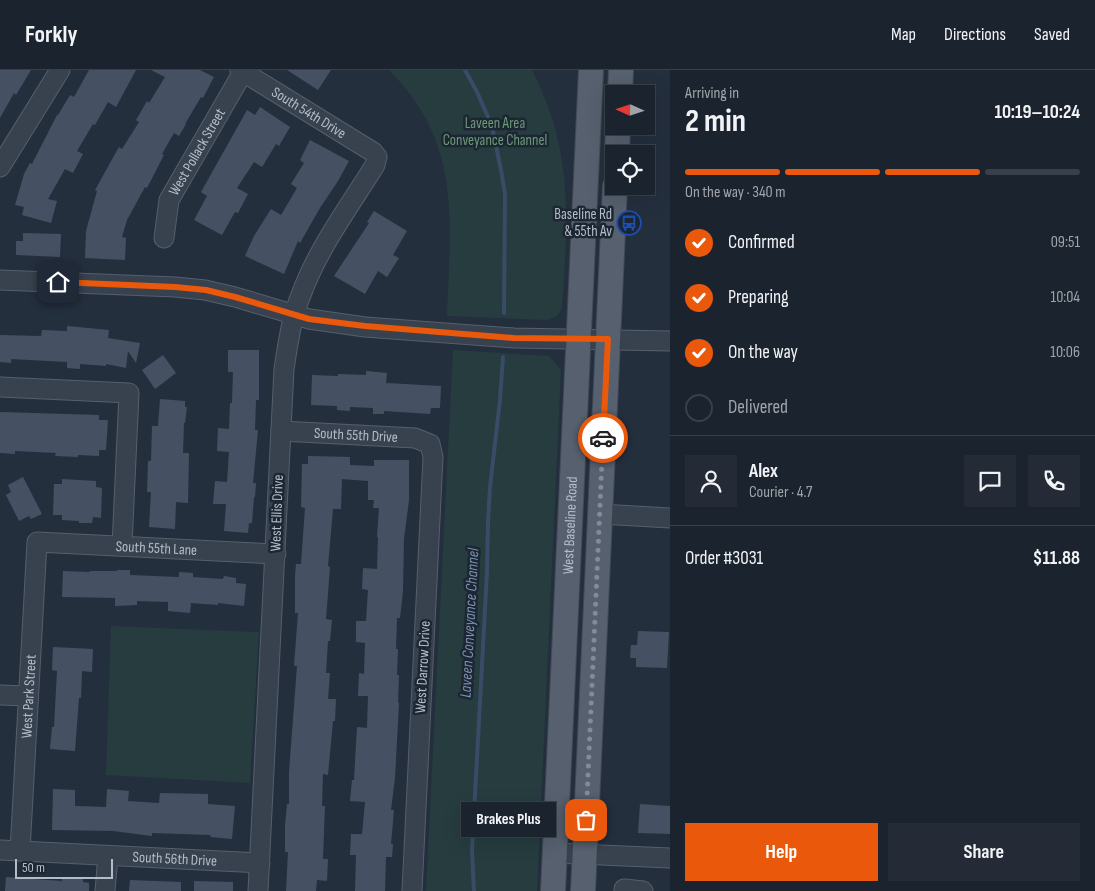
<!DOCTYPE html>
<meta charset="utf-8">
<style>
:root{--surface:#1b232e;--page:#242b36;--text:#f1f3f6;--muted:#a0a4aa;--line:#39404a;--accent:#ea580c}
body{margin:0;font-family:"Sofia Sans Condensed",sans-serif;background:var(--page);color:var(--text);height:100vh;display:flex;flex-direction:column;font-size:19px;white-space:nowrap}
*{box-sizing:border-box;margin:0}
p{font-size:16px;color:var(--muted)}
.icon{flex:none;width:28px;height:28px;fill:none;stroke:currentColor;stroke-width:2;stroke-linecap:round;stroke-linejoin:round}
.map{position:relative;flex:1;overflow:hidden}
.details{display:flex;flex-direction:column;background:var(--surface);width:425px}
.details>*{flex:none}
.needle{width:32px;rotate:273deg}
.buttons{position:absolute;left:605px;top:15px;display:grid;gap:10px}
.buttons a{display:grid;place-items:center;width:50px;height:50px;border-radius:0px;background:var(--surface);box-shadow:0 5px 20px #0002,0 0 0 1px var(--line);font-size:25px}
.scale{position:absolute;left:15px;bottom:12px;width:98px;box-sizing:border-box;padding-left:5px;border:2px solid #b4bcc9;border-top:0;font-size:14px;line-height:18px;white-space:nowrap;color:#b4bcc9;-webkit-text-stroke:4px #1d2633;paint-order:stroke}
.pin{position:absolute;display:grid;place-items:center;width:42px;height:42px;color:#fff;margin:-21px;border-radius:10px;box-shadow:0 2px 8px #0006}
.courier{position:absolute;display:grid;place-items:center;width:50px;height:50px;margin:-25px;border:4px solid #ea580c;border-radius:50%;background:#fff;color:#222;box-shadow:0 1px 6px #0007}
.bubble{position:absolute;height:35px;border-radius:0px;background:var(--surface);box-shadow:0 5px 20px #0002,0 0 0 1px var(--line);font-size:16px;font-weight:700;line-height:35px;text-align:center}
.overview em{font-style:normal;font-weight:700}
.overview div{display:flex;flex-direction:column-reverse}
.overview{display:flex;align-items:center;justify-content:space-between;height:85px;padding:0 15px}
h1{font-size:32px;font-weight:700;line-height:38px}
.bar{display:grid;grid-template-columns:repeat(4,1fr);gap:8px 5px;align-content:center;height:60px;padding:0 15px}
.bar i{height:6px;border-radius:4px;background:var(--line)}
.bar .current{background:var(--accent)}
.bar p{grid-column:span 4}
.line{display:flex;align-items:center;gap:12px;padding:0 15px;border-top:1px solid var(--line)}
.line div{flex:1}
.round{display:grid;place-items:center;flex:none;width:52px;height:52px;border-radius:0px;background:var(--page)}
ol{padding:0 15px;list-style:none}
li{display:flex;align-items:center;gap:15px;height:55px}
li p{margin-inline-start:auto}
li .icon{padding:5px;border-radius:50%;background:var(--accent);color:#fff;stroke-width:4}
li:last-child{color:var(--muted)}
li i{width:28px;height:28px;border:2px solid var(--line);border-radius:50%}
.primary-button{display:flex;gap:10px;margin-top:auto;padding:10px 15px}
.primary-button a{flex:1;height:58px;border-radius:0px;background:var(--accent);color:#fff;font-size:20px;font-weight:700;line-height:58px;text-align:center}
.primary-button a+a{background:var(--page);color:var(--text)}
header{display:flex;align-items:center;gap:30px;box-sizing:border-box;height:70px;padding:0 25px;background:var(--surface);border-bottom:1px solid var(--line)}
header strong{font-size:24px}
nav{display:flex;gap:28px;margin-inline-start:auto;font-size:18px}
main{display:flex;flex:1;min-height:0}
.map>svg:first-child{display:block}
.green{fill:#263c3f}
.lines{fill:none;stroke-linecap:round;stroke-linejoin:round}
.stream{stroke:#394c67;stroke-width:4}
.building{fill:#455162}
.minor-casing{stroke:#565f6c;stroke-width:21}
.major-casing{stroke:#414a57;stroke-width:26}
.minor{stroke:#38414e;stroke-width:19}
.major{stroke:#56606e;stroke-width:24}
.done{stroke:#828b98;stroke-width:5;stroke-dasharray:0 9}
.route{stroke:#ea580c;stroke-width:6}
.labels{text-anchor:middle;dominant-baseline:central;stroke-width:5;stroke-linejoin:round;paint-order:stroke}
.street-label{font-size:15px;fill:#b4bcc9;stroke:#1d2633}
.park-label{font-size:15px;fill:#6b9a76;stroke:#1d2633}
.poi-label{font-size:15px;fill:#b4bcc9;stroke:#1d2633;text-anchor:end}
.water-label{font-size:16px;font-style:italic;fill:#7c92b1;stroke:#1d2633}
</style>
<header>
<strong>Forkly</strong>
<nav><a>Map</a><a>Directions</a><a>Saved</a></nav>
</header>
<main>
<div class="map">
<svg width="670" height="821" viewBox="0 0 670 821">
<rect width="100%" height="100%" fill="#242f3e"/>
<!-- green -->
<g class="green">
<path d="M389 0H532C574 82 568 149 562 238L558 245 548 250 447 246C450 152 463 74 389 0Z"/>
<path d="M453 280 549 286 561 300 537 821H426Z"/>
<path d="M111 556 259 562 250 713 106 705Z"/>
</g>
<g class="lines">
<!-- stream -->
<g class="stream">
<path d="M465 0 477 22 492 56 501 100 505 124 504 243"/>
<path d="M474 821 472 780 487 502 488 452 490 417 500 330 503 287"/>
</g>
</g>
<!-- building -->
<g class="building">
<path d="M0 0H31L16 25 14 23 0 48Z"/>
<path d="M89 0H136L116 37 108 32 95 55 93 54 77 81 83 84 73 103 65 99 48 129 57 131 51 153 22 145 24 137 15 135 24 104 30 93 32 94 57 45H58L70 25 74 27Z"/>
<path d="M151 0H200L214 7 203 28 201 27 185 54H186L179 66 174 63 162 84 164 85 147 118 145 117 127 150 122 167 126 168 125 190 85 188 86 161 97 121 95 120 119 77 122 79 139 52 136 50 147 31 149 33 165 7Z"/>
<path d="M287 0H331L318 20Z"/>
<path d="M260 37 290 57 279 76 276 74 262 97 254 92 237 118 248 124 238 143 235 142 222 165 194 150 207 126 201 122 247 40 255 45Z"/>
<path d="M310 70 349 91 338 111 320 138 300 173 298 171 284 204 245 186 254 166 271 139 281 145 297 118 291 114 304 93 300 90Z"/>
<path d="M374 141 407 161 393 185 399 188 387 207 378 201 365 224 334 206 369 153 367 152Z"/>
<path d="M23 163 61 164 60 187 16 185V171H23Z"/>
<path d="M67 256 109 260 108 268 140 273 136 293 128 281 126 298 106 294V296L80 294V299L67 298V292L11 289V293L0 292V265L41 266 42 260 67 261Z"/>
<path d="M228 280H259V330H256L255 360H258L253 413H256L255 427H254L252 453H249L248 463 224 461 226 434H213L215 411 227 412 229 382 217 381 218 358 229 359 230 333H232L233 302H228Z"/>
<path d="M163 285 176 303 155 319 142 300Z"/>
<path d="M366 301 387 303 386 313 441 316 440 338H431L430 344 384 341V344H373V338L350 337V341L337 340V336L311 335 312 305 338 306V304L366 305Z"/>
<path d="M160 329 185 331V337H187L185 353H184L183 383H189L188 433 176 432 175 459 149 457 151 422H147L148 391H151L152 356H158Z"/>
<path d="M0 342 99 345V350H108L106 380H99V386L78 385V387L55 386 56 383 15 381V384L0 383Z"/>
<path d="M308 386 350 387V395L374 396V390H409V430L404 469 403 521 400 548H397L396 579H398L397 605H399L398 632 399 633 395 708 391 740H394L391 774H393L392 787H386L385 821H355L356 785H350L351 764H362L365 732 350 731 352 710H354L357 657 367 658 368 626H358L359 603 364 604 365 573 356 572V551H366L368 520 362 519 363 498 377 499 378 467H377L379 438H373L374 430H368V411L342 409 341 439H333L328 496 330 497 326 549 332 550 330 571H328L326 603H330L328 629H336L335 651H333L328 705 323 704 322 736H325L323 789H328L327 811 317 810 316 821H286L288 782H285V755L287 734H289V702L297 596H294L298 543H295V506L296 494H301L305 438 301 437 302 394H308Z"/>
<path d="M23 407 42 444 31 449 29 446 19 451 6 425 11 422 8 415Z"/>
<path d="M62 409 96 411V417L102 418 101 448 93 447 92 453H79V451L62 450V445H53L54 414H62Z"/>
<path d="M117 500H130V505L179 507V502L193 503V507L223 509 224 506 236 508V513L246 514 244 536 218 533V535L191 533 190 543 168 541V532L137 531V535L115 536V528L62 527 63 501 89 502 90 501H117Z"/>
<path d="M638 561 669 562 667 598 636 597V588H630L631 575H637Z"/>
<path d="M53 577 93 579 92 602 82 601 81 628H79L75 681 50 679 52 657H54L57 601 52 600Z"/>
<path d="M53 719 75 720V736L106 737 107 719 129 721 128 731 159 733 160 723 208 724V734L235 736 232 769 210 767 211 765 152 763V766L113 761 52 760Z"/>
<path d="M640 734 670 736V764L638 763Z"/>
<path d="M6 807 62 811V808L83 809V812L89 813V821H5Z"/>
<path d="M130 810 181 812V821H129Z"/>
<path d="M194 811 233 812V821H194Z"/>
</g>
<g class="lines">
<!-- minor casing -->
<g class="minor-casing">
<g id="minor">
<path id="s1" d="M240 0 373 82 377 87 375 95C349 137 318 178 301 225 291 249 288 274 284 299L258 821"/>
<path d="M0 97 60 0"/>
<path id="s2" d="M164 168 169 130 243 2"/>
<path d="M0 210 175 217 205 220 235 227 309 249 365 257 514 268 670 271"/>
<path d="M0 317 129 323 122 476"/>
<path id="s3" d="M281 361 415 368 430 374 433 387 412 821"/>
<path d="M600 444 670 448"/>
<path d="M0 625 28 626"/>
<path id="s4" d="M0 780 260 793"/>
<path id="s5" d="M20 781 37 472 276 484"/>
<path d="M555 783 670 788"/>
<path d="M105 821 108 786"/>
<path d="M624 821V819L643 821"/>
</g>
</g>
<!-- major casing -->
<g class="major-casing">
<g id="major">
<path d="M620 24 621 0"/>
<path d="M617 84 618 56"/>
<path id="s6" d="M553 821 591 0"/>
<path d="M583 821 615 116"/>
</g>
</g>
<!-- minor -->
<use href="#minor" class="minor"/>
<!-- major -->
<use href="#major" class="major"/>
</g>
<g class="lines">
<!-- done -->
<path class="done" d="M586 750 603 368"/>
<!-- route -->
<path class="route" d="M58 212 175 217 206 220 235 227 309 249 365 256 514 268 608 269 603 368"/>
</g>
<!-- icons -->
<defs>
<g id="bus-ring" transform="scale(1.25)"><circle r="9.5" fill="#1d2633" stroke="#1a4fb4" stroke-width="1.5"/><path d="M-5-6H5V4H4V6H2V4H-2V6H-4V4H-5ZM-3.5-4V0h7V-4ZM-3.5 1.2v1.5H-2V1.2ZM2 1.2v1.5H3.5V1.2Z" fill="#1a4fb4"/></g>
</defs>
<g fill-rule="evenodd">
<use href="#bus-ring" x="629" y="153"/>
</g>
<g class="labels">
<!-- street labels -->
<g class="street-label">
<text stroke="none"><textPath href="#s1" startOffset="81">South 54th Drive</textPath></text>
<text stroke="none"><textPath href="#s2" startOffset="94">West Pollack Street</textPath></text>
<text stroke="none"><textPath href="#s3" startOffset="75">South 55th Drive</textPath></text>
<text transform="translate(277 443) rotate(-88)">West Ellis Drive</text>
<text stroke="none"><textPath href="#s6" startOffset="366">West Baseline Road</textPath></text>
<text stroke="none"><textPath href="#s5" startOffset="429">South 55th Lane</textPath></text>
<text transform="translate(423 597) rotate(-87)">West Darrow Drive</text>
<text stroke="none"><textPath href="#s5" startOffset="155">West Park Street</textPath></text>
<text stroke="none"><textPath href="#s4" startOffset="175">South 56th Drive</textPath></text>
</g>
<!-- park labels -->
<g class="park-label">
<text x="495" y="53">Laveen Area<tspan x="495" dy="17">Conveyance Channel</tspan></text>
</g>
<!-- poi labels -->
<g class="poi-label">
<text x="612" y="144">Baseline Rd<tspan x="612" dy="17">&amp; 55th Av</tspan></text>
</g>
<!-- water labels -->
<g class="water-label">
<text transform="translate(470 553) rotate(-87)">Laveen Conveyance Channel</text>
</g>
</g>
</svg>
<div class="buttons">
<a><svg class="needle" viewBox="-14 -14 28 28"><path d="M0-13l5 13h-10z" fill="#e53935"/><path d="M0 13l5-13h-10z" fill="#a0a4aa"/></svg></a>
<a><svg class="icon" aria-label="locate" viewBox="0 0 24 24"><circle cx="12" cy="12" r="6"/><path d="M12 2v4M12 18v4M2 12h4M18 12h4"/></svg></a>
</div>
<div class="scale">50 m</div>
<div class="pin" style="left:586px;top:750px;background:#ea580c"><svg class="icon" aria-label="bag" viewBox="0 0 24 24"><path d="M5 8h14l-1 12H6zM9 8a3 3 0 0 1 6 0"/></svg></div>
<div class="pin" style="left:58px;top:212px;background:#1f2937"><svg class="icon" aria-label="home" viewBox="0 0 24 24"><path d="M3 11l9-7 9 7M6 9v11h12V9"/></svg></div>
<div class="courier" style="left:603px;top:368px"><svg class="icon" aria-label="car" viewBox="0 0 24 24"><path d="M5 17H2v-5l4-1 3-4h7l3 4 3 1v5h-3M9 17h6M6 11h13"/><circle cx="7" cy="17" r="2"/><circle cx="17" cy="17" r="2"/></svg></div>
<div class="bubble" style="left:461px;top:732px;width:95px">Brakes Plus</div>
</div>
<section class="details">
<div class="overview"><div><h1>2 min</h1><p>Arriving in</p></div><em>10:19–10:24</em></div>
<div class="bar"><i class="current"></i><i class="current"></i><i class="current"></i><i></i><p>On the way · 340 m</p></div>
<ol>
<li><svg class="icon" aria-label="check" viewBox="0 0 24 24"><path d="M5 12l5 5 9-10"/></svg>Confirmed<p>09:51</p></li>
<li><svg class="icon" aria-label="check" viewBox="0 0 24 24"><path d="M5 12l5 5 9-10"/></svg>Preparing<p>10:04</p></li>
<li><svg class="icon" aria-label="check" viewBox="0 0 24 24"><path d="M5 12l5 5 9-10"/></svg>On the way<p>10:06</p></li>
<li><i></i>Delivered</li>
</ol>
<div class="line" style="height:90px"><a class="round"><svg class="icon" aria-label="person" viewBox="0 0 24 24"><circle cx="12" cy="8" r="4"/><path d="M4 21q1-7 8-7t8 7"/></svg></a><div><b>Alex</b><p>Courier · 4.7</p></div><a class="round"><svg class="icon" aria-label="chat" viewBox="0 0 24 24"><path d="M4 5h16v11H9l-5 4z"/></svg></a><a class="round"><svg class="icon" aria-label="phone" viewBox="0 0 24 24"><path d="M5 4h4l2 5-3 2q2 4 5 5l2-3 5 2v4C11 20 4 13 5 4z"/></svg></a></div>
<div class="line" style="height:65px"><div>Order #3031</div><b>$11.88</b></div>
<div class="primary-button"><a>Help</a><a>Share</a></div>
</section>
</main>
